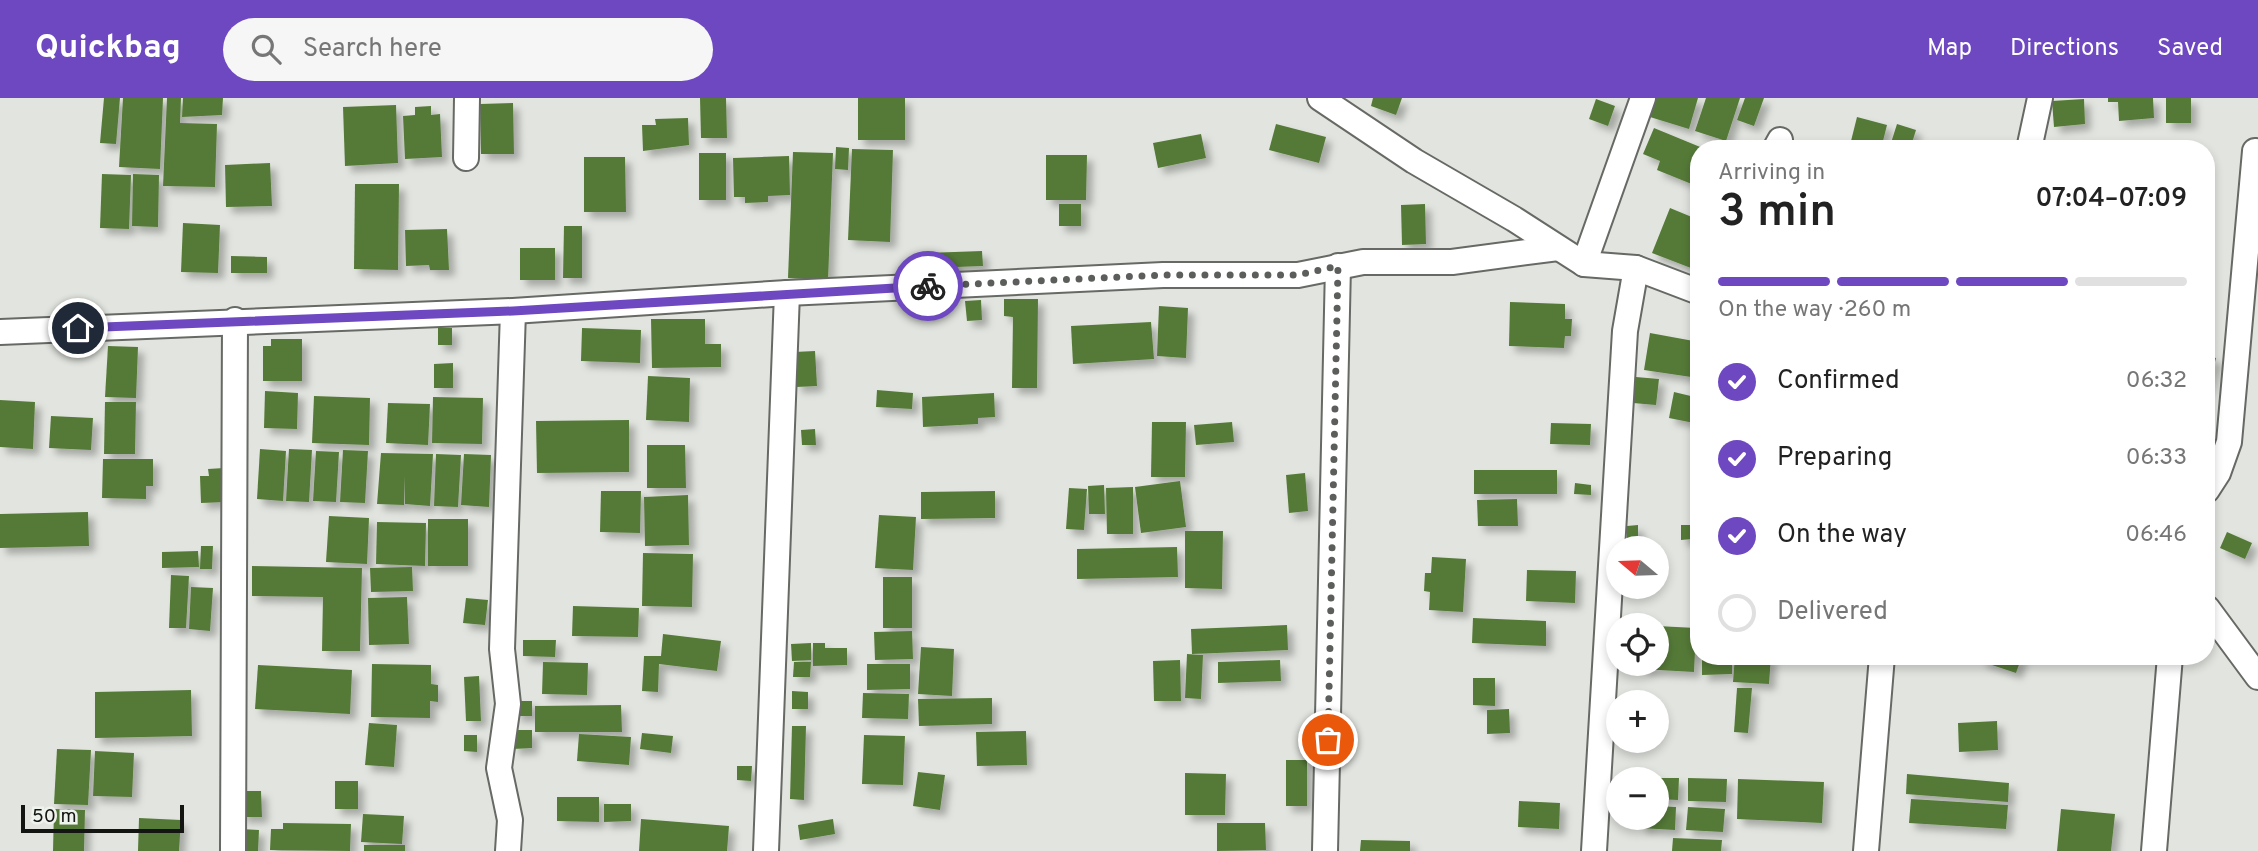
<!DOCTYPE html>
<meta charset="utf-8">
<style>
:root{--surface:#fff;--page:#f6f6f6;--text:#222;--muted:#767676;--line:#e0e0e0;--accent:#6e48c1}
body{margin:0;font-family:Overpass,sans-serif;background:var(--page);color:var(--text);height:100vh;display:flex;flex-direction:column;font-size:26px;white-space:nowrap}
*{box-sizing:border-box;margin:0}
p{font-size:23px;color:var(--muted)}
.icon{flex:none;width:38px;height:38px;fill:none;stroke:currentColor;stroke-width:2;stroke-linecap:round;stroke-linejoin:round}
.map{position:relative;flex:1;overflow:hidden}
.panel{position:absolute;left:1690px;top:42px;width:525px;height:525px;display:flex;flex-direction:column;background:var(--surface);border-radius:28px;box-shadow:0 4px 10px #0003}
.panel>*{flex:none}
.needle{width:46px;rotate:289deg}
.controls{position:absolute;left:1606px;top:438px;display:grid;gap:14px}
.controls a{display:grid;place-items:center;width:63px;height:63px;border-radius:50%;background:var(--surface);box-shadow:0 4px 10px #0003;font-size:35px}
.scale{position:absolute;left:21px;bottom:18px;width:163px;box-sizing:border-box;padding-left:7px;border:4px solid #131513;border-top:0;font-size:19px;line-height:24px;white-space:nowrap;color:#131513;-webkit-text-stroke:5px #eff3ed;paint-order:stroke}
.pin{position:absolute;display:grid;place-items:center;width:60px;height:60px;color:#fff;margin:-30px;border:4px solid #fff;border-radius:50%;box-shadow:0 2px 7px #0007}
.courier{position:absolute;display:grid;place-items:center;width:70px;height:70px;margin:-35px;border:5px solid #6e48c1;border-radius:50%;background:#fff;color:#222;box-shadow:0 2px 9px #0007}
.headline em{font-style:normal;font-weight:600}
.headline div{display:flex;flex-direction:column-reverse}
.headline{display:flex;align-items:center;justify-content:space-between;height:119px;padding:0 28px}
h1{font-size:46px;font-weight:600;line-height:52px}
.bar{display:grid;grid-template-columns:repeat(4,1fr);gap:10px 7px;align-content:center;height:84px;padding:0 28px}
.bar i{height:9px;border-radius:5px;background:var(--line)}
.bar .on{background:var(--accent)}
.bar p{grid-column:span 4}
ol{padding:0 28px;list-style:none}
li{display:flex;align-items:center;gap:21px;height:77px}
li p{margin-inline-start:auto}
li .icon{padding:7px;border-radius:50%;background:var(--accent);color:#fff;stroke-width:4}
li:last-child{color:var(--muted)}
li i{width:38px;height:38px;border:4px solid var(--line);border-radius:50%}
header{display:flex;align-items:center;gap:42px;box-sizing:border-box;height:98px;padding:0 35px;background:var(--accent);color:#fff}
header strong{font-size:33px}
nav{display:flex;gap:38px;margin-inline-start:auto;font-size:24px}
.search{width:490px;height:63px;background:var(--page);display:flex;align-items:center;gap:18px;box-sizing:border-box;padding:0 24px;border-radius:38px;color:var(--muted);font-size:26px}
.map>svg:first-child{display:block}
.building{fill:#557a38;filter:url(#shadow)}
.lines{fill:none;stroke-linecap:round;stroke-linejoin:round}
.street-casing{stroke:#666964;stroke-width:28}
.street{stroke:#fff;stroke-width:24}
.done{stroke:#5b5e5a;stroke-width:7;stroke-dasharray:0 12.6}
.route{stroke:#6e48c1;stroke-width:9}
</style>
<header>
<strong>Quickbag</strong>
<div class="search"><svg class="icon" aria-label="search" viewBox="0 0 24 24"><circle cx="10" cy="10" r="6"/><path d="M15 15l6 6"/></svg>Search here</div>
<nav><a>Map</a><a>Directions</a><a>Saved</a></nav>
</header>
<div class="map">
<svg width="2258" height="753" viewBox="0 0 2258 753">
<defs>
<filter id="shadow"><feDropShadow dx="6" dy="6" stdDeviation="3.5" flood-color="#0004"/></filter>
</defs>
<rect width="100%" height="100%" fill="#e2e5df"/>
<!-- building -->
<g class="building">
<path d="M104 0H120L116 46 100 45Z"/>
<path d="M123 0H163L160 71 119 69Z"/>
<path d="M167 0H181L180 25 217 26 215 89 163 88Z"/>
<path d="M183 0H223L222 17 182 19Z"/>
<path d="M700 0H726L727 40H701Z"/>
<rect x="858" y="0" width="47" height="42"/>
<path d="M1373 0H1402L1396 17 1371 8Z"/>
<path d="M1656 0H1698L1689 31 1650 19Z"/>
<path d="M1706 0H1740L1726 43 1695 33Z"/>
<path d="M1745 0H1764L1754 28 1737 22Z"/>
<path d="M2108 0H2153L2154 20 2119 23 2118 4H2108Z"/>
<rect x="2166" y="0" width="25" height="25"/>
<path d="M1596 1 1615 8 1608 28 1589 21Z"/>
<path d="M2084 1 2085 26 2054 29 2052 3Z"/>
<path d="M513 5 514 56H481L480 6Z"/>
<path d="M396 7 398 65 345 68 343 9Z"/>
<path d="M431 8V17L440 16 442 59 405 61 403 18 415 17V9Z"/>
<path d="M1857 19 1887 27 1881 51H1849Z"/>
<path d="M688 20 689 47 643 53 642 27H656L655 21Z"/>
<path d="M1276 26 1326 39 1319 65 1269 52Z"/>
<path d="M1897 26 1916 32 1910 51H1889Z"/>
<path d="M1654 30 1705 51H1699V89L1657 72 1660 63 1643 56Z"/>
<path d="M1201 36 1206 60 1158 70 1153 45Z"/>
<path d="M836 49 849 50 848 72 835 71Z"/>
<path d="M852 51 893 52 890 144 848 142Z"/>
<path d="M793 54 833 55 828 182 788 180Z"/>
<rect x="699" y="55" width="27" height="47"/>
<path d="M1046 57H1087L1086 102H1046Z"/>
<path d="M789 58 790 97 768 98V104L745 105V99H734L733 60Z"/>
<path d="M584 59H625L626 114H584Z"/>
<path d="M270 65 272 108 226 109 225 67Z"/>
<path d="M102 76 131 77 129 131 100 130Z"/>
<path d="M133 76 159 77 158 129 132 128Z"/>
<path d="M355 86H399L398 172 354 171Z"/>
<rect x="1059" y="106" width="22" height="22"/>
<path d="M1425 106 1426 146 1402 147 1401 107Z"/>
<path d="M1670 110 1699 122V150L1691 170 1652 155Z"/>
<path d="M183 125 220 127 218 175 181 174Z"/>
<path d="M564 128H582V180H563Z"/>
<path d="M447 131 449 172H430L429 167 406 168 405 132Z"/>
<rect x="520" y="150" width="35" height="32"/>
<path d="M982 153 983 168 927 170 926 155Z"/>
<path d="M231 158 267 159V175H231Z"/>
<path d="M1004 201H1038L1037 290H1012L1013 219 1004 218Z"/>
<path d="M981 202 982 222 967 223 965 203Z"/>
<path d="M1510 204 1565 206V221H1572L1571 238H1565L1564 250 1509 248Z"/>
<path d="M1159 208 1188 210 1186 260 1157 258Z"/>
<path d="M651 221H705V246H721V269L652 270Z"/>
<path d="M1151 224 1154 261 1073 266 1071 228Z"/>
<rect x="438" y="230" width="14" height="17"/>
<path d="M582 230 641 232 640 265 581 263Z"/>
<path d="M1650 235 1699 244 1698 280 1644 272Z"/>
<path d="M271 241H302V283H263V248H271Z"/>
<path d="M108 248 138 249 136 300 105 299Z"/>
<path d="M815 253 817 288 796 289 794 254Z"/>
<path d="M2207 258 2216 260 2208 293H2207Z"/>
<path d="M453 265V290H434V266Z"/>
<path d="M648 278 690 280 689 324 646 322Z"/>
<path d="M1636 279 1659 281 1656 307 1633 305Z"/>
<path d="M877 292 913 295 912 311 876 309Z"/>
<path d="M265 293 298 295 297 331 264 330Z"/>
<path d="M1674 294 1699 300V326L1669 320Z"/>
<path d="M994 295 995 319 978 320V326L923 329 922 299Z"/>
<path d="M314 298 370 300 369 347 312 345Z"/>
<path d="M433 299 483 300 482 346 432 345Z"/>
<path d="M0 302 35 304 33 351 0 349Z"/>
<path d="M105 304H136L135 356H104Z"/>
<path d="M388 305 430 306 428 347 386 345Z"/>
<path d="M51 318 93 320 91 352 49 350Z"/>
<path d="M629 322V374L537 375 536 323Z"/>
<path d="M1152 324H1186L1185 379H1151Z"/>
<path d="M1232 324 1234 344 1196 347 1194 327Z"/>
<path d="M1551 325 1591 326 1590 347 1550 346Z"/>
<path d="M815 331 816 347H802L801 332Z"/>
<path d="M647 347H685L686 390H647Z"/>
<path d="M260 351 286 353 283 403 257 401Z"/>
<path d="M289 351 312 352 309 404 286 403Z"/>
<path d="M343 352 368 353 365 405 340 404Z"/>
<path d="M316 353 339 354 336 404 313 403Z"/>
<path d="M381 355 433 356 430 408 405 406V378L404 407 377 406Z"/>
<path d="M436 356 461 357 458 409 434 408Z"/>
<path d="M464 356 491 357 489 409 461 407Z"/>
<path d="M103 361H153V388H146V401L102 400Z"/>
<path d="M224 370 225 404 201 405 200 378H209L208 371Z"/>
<rect x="1474" y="372" width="83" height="24"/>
<path d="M1305 375 1308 413 1289 415 1286 377Z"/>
<path d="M1180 383 1186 429 1141 435 1135 389Z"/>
<path d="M1575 385 1591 387V397L1574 396Z"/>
<path d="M1104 387 1105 416H1089L1088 388Z"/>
<path d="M1133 389V436H1107L1106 390Z"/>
<path d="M1069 390 1087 391 1084 432 1066 431Z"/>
<path d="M601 393H641L640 435 600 434Z"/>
<path d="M995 393V420L921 421V394Z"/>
<path d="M688 397 689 447 645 448 644 399Z"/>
<path d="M1517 401 1518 428H1478L1477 402Z"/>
<path d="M88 414 89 448 0 450V416Z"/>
<path d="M1692 414H1699V458H1692V441L1681 442V427H1692Z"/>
<path d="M879 417 916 419 913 472 875 470Z"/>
<path d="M329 418 369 420 367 466 326 464Z"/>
<rect x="428" y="421" width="40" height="47"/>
<path d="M377 424 426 425 425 468 376 466Z"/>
<path d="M1638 427V442H1627V428Z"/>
<path d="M1185 433H1223L1222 491 1185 490Z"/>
<path d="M2227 434 2252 445 2245 461 2220 450Z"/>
<path d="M201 448H213L212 471H200Z"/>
<path d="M1177 449 1178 479 1077 481V451Z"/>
<path d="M198 453 199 469 162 470V454Z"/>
<path d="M643 455 693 456 692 509 642 508Z"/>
<path d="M1432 459 1466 461 1463 514 1429 512 1430 494 1424 493 1425 475H1431Z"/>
<path d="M252 468 362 470 360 553H322L323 499 252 498Z"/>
<path d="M412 469 413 493 371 494 370 470Z"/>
<path d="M1527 472 1576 473 1575 505 1526 503Z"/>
<path d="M171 477 189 478 186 530H169Z"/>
<rect x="883" y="479" width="29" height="51"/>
<path d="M191 489 213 490 210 533 189 531Z"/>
<path d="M407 499 409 546 369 547 368 500Z"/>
<path d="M466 500 488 502 485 527 463 525Z"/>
<path d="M573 508 639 510 638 539 572 538Z"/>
<path d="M1473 520 1546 523V548L1472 545Z"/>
<path d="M1287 527 1288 552 1192 556 1191 531Z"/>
<path d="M1657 528 1696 530 1694 574 1641 571V565H1657Z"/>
<path d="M912 533 913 561 875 562 874 534Z"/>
<path d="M663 536 721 543 717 573 659 566 658 594 642 593 644 558H661Z"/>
<path d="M523 542H556L555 559 523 558Z"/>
<path d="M811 545V562L792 563 791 546Z"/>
<path d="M813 545H825V550H847V567L813 568Z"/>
<path d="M921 549 954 551 952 598 918 596Z"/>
<path d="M1187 556 1203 557 1201 601 1185 600Z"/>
<path d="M1702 558H1732V576L1702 577Z"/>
<path d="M1735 558H1771L1769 586 1733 584Z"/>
<path d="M1982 558H2022L2016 575 1980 563Z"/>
<path d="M1180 562 1181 603H1154L1153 563Z"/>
<path d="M1280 562 1281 583 1218 585V564Z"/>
<path d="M543 564 588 565 587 597 542 596Z"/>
<path d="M794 564H811L810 579H793Z"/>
<path d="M372 566 431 567V586L438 587V604L430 603V620L371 619Z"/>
<path d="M867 566H910V591L867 592Z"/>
<path d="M258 567 352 572 350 616 255 611Z"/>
<path d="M479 578 481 623H466L464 579Z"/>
<path d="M1473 580H1495V608L1473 607Z"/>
<path d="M1737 590H1752L1748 635 1734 634Z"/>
<path d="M191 592 192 638 95 640V594Z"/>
<path d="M792 593 808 594V611H792Z"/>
<path d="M863 595 909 596 908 621 862 620Z"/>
<path d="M992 600V626L919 628 918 601Z"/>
<rect x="515" y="603" width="17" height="15"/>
<path d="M621 607 622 634H535V608Z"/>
<path d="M1509 611 1510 635 1487 636V612Z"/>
<path d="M1997 623 1998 652 1959 654 1958 625Z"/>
<path d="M369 625 397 627 394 669 365 667Z"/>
<path d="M792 628H806L804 702 790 701Z"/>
<path d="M513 632H532V650L513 651Z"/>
<path d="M1026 633 1027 667 977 668 976 634Z"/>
<path d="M642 635 673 638 671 655 640 651Z"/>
<path d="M579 636 631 639 629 667 577 663Z"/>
<path d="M464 637H477V654L464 653Z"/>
<path d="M864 637 905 638 903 687 862 686Z"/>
<path d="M57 651 91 652 88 707 54 706Z"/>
<path d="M95 653 134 655 132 699 93 698Z"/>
<rect x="1286" y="662" width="21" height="46"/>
<path d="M737 668H752L751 683 737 682Z"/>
<path d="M918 674 945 677 940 712 913 708Z"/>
<path d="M1185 675 1226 676 1225 717H1185Z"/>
<path d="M1907 676 2009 685 2008 704 1906 696Z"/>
<path d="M1679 680 1678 702 1657 701V680Z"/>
<path d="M1688 680 1727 681 1726 704 1688 703Z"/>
<path d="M1738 681 1824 684 1822 725 1737 721Z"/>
<rect x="335" y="683" width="23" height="28"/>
<path d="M240 693H261L262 719H241Z"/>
<path d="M557 699H599V724L557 723Z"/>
<path d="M1911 701 2008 707 2006 731 1909 725Z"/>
<path d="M1519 703 1560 705 1559 731 1518 729Z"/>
<path d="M604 706H631V723L604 724Z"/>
<path d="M1657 708 1676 709 1675 732 1640 730V719H1657Z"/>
<path d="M1688 709 1725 711 1723 734 1686 732Z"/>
<path d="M54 711 85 712 84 753H53Z"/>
<path d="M2061 711 2115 716 2111 753H2057Z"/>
<path d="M363 716 404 718 402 746 361 744Z"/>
<path d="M139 720 181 722 179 753H138Z"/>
<path d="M641 721 729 728 727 753H639Z"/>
<path d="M833 721 835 736 800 742 798 727Z"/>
<path d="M283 725 351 726 350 753 270 752 271 731H283Z"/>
<path d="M1217 725H1265L1266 752 1217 753Z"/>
<path d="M241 731 259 732 258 753H240Z"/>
<path d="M1673 740 1722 742 1721 753H1672Z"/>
<path d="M1361 742 1410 743V753H1360Z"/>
<rect x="364" y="747" width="41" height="6"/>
</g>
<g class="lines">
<!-- street casing -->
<g class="street-casing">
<g id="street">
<path d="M1320 0 1414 63 1514 121 1584 166 1636 170 1699 194"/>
<path d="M1775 51 1780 42"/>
<path d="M2029 51 2040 0"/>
<path d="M466 60 467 0"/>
<path d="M1584 166 1643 0"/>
<path d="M0 234 513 213 787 195 1163 177H1298L1363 164H1452L1558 150"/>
<path d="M2207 392 2218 375 2229 344 2255 53"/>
<path d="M2207 510 2258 579"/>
<path d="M233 753 235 222"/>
<path d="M508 753 510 722 499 670 508 606 502 551 513 213"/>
<path d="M766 753 787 195"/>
<path d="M1325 753 1338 168"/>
<path d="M1594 753 1625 233 1636 170"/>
<path d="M1866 753 1882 558"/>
<path d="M2154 753 2170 558"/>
</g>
</g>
<!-- street -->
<use href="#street" class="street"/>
</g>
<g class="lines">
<!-- done -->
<path class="done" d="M928 188 1163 177H1298L1338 168 1328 642"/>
<!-- route -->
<path class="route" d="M78 230 513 213 928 188"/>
</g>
</svg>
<div class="controls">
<a><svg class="needle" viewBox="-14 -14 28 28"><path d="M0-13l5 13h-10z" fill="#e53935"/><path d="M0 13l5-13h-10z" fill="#767676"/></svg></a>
<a><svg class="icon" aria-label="locate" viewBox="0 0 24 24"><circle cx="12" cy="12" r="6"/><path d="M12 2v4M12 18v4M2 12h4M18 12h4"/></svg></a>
<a>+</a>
<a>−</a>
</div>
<div class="scale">50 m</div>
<div class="pin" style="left:1328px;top:642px;background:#ea580c"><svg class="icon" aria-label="bag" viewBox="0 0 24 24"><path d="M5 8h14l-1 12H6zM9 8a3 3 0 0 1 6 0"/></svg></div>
<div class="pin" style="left:78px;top:230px;background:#1f2937"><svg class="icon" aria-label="home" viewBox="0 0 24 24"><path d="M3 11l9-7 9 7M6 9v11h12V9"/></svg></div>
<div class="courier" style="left:928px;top:188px"><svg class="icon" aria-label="bike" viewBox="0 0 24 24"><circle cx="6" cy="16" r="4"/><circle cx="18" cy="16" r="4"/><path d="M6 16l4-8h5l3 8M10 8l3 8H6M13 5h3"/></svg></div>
<section class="panel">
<div class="headline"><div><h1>3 min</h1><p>Arriving in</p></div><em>07:04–07:09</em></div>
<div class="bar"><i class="on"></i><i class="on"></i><i class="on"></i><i></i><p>On the way · 260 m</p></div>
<ol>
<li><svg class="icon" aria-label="check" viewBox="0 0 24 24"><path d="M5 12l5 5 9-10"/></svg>Confirmed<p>06:32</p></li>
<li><svg class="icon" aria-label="check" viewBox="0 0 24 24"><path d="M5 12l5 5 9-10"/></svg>Preparing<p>06:33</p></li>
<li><svg class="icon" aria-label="check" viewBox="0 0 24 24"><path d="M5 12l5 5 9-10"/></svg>On the way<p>06:46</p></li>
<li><i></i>Delivered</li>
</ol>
</section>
</div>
